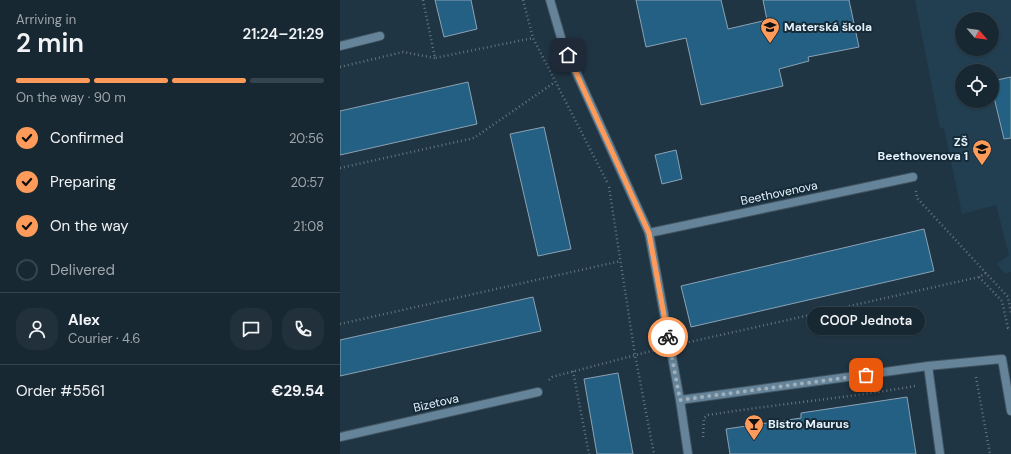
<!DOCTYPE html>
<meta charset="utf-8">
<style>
:root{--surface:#182832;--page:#21303a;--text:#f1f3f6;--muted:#9fa6ac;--line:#36444d;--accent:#ff9b5a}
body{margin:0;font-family:"DM Sans",sans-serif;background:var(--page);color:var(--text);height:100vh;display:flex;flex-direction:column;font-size:15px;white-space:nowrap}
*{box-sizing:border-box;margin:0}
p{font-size:13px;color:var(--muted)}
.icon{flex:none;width:22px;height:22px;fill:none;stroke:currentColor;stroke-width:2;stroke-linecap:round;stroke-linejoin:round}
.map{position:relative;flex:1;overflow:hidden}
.sheet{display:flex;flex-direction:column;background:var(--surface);width:340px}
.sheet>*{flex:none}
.needle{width:26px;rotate:118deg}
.fabs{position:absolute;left:615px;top:12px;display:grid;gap:8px}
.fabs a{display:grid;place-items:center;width:44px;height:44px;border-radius:50%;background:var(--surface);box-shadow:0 1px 3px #0004,0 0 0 1px var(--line);font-size:20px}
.pin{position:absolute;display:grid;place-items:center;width:34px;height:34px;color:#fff;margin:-17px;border-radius:8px;box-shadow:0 2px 6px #0006}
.courier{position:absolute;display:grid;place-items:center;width:40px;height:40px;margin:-20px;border:3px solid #ff9b5a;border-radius:50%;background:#fff;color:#222;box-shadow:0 1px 5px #0007}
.bubble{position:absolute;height:28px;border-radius:14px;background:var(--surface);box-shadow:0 1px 3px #0004,0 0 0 1px var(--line);font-size:13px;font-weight:600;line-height:28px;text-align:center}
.overview em{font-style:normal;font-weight:600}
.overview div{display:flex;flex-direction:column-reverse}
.overview{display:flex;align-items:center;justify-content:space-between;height:68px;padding:0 16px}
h1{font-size:26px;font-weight:600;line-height:30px}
.bar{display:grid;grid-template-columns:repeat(4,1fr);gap:6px 4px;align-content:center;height:48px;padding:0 16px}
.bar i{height:5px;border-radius:3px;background:var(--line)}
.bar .active{background:var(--accent)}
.bar p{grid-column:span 4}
.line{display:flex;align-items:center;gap:10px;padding:0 16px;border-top:1px solid var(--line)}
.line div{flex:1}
.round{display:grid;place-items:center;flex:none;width:42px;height:42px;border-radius:16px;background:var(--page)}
ol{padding:0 16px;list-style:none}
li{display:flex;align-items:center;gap:12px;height:44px}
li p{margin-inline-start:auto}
li .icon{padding:4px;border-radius:50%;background:var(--accent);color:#111;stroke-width:4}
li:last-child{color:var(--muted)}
li i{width:22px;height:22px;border:2px solid var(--line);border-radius:50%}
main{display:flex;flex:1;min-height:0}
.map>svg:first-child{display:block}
.built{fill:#223e51;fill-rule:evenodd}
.building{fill:#236084;stroke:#8aa2b3}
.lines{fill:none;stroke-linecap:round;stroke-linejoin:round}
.lane-casing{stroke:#405361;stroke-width:10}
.street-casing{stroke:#405361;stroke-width:10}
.path{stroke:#627581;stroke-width:2.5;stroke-dasharray:1 3;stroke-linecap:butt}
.lane{stroke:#658499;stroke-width:8}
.street{stroke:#658499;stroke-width:8}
.done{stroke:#a0b0bb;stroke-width:4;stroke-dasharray:0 7.2}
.route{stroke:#ff9b5a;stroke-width:5}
.labels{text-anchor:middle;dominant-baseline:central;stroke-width:4;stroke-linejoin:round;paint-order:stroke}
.poi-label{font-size:12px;font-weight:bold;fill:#e5f2fc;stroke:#162b38;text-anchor:start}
.street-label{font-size:12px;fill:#e5f2fc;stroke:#162b38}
</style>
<main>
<section class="sheet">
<div class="overview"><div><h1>2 min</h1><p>Arriving in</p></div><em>21:24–21:29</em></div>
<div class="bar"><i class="active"></i><i class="active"></i><i class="active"></i><i></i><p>On the way · 90 m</p></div>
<ol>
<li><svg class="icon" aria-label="check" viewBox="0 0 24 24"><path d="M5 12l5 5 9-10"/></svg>Confirmed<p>20:56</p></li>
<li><svg class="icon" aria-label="check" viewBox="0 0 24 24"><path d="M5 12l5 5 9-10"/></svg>Preparing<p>20:57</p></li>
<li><svg class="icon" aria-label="check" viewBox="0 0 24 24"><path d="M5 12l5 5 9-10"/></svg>On the way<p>21:08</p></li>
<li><i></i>Delivered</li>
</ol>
<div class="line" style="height:72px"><a class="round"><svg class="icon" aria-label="person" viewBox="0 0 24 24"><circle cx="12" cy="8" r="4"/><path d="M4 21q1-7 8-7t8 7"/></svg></a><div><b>Alex</b><p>Courier · 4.6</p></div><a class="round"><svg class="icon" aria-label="chat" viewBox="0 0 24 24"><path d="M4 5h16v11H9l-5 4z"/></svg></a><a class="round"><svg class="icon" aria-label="phone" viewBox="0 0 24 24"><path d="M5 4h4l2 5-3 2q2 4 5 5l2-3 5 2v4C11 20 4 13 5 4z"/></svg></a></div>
<div class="line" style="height:52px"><div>Order #5561</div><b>€29.54</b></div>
</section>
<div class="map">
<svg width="671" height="454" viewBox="0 0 671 454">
<rect width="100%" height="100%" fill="#203543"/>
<!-- built -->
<path class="built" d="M575 0H671V272L665 274 657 264 669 255 656 205 622 214 604 128H600ZM622 19H652V49H622ZM622 71H652V101H622Z"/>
<!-- building -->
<g class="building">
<path d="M95 0H131L137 29 104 37Z"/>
<path d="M296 0H381L388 29 427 20 423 0H509L519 47 468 57 469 61 439 69 443 86 361 105 346 38 306 47Z"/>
<path d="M671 77V138L664 139 652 89V81Z"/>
<path d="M128 82 137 124 0 155V111Z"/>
<path d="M204 127 231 249 198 256 170 134Z"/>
<path d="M336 150 342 179 322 184 315 155Z"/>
<path d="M584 229 594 271 351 327 341 286Z"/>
<path d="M193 297 201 331 0 376V340Z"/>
<path d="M278 373 293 454H257L244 379Z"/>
<path d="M567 397 576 454H390L386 429 461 418V413Z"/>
</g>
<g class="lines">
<!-- lane casing -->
<g class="lane-casing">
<path id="lane" d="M588 366 600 454"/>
</g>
<!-- street casing -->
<g class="street-casing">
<g id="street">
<path d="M210 0 222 41 309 233 340 400 348 454"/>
<path d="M0 46 40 36"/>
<path d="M309 233 573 177"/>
<path d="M340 400 588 366 662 359 671 411"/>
<path d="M0 437 198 392"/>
</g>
</g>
<!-- path -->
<g class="path">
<path d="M83 0 95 58 193 38"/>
<path d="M183 0 193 38 267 182"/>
<path d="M0 67 63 52 95 58"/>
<path d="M0 168 134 138 215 82"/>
<path d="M269 187 295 355 314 454"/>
<path d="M576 191 577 198 668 297 671 313"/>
<path d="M639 277 662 301 668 328 671 327"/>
<path d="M0 324 281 261"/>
<path d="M345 343 639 277 646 273"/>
<path d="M233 371 249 454"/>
<path d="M636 377 650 454"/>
<path d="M209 380 212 377 315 350"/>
<path d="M363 437 364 418 368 415C437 404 507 398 575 386"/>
</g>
<!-- lane -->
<use href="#lane" class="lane"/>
<!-- street -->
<use href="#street" class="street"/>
</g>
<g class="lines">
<!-- done -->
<path class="done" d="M328 337 340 400 526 375"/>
<!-- route -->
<path class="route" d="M228 55 309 233 328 337"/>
</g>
<!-- icons -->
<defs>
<g id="school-pin" transform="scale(1)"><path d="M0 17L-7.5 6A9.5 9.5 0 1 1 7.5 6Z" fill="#ff9b5a" stroke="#162b38"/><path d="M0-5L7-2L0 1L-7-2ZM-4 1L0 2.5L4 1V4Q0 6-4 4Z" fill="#111"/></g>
<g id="bar-pin" transform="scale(1)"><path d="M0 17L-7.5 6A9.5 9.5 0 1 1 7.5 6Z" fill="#ff9b5a" stroke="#162b38"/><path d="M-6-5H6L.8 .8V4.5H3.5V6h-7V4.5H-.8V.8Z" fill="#111"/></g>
</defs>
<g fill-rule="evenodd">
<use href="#school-pin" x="430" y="27"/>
<use href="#school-pin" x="642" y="149"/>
<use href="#bar-pin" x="414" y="424"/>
</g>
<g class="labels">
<!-- poi labels -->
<g class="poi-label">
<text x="444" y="27">Materská škola</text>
<text x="628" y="142" text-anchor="end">ZŠ<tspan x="628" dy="14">Beethovenova 1</tspan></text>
<text x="428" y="424">Bistro Maurus</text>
</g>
<!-- street labels -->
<g class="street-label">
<text transform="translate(439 193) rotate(-12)">Beethovenova</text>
<text transform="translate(96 403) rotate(-13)">Bizetova</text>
</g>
</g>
</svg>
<div class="fabs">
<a><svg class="needle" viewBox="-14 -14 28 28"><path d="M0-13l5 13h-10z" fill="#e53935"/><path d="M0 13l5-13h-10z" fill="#9fa6ac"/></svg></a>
<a><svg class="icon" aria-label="locate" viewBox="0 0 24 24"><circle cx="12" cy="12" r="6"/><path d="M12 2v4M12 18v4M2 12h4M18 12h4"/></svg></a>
</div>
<div class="pin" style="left:526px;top:375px;background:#ea580c"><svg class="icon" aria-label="bag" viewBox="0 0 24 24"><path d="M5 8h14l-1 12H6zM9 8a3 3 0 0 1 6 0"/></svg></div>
<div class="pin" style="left:228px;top:55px;background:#1f2937"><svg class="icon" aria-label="home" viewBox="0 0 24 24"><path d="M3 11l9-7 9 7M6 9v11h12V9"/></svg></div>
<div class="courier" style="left:328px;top:337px"><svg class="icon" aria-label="bike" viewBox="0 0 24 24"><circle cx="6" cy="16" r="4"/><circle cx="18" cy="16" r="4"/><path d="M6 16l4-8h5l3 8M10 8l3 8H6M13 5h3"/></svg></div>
<div class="bubble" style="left:467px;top:307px;width:118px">COOP Jednota</div>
</div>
</main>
